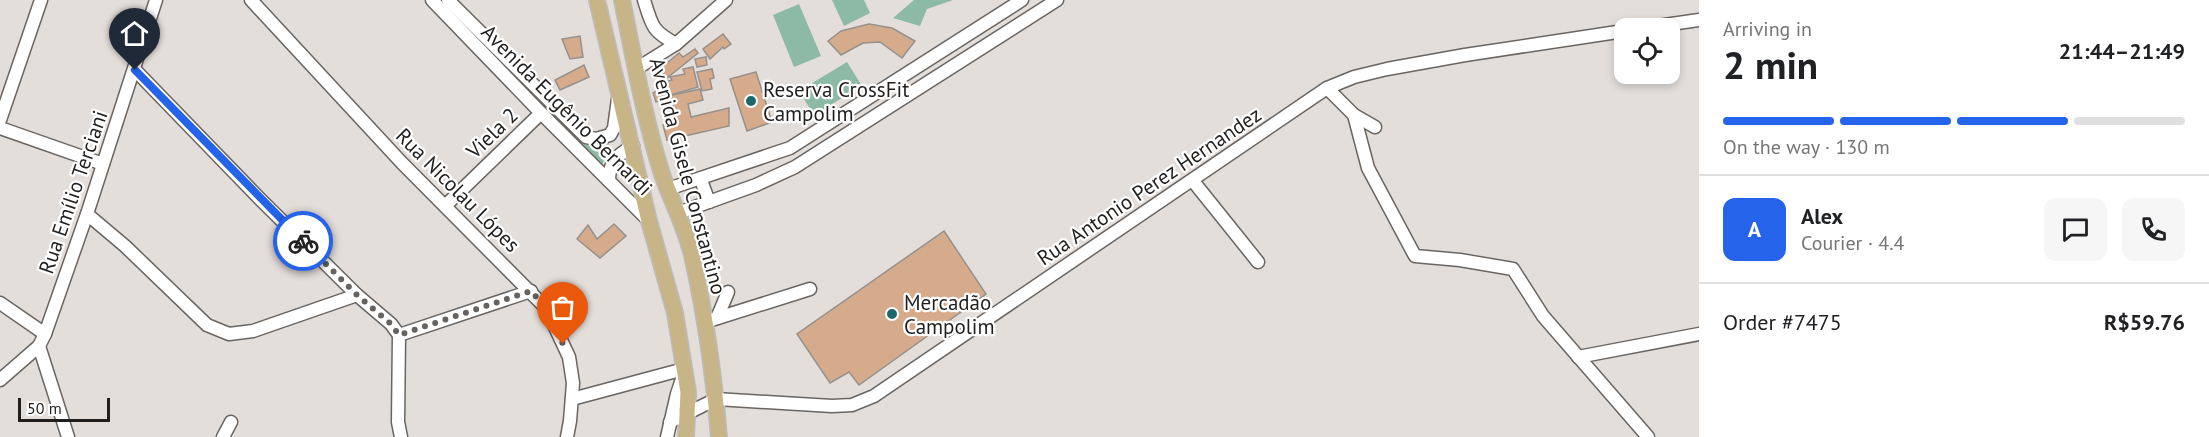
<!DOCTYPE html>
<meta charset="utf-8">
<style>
:root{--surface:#fff;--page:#f6f6f6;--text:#202124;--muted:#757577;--line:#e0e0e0;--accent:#2563eb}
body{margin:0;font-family:"PT Sans",sans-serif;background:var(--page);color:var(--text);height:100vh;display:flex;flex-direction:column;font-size:22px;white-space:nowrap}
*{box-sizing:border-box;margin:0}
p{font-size:20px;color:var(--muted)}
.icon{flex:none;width:33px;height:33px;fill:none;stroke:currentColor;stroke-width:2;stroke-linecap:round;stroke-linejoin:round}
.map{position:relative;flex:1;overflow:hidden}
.details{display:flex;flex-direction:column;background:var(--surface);width:510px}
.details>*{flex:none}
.controls{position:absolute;left:1614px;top:18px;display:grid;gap:12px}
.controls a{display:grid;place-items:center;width:66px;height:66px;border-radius:12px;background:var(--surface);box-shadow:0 3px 9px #0003;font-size:30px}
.scale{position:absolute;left:18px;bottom:15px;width:92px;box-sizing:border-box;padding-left:6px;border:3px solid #211f1e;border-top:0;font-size:16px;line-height:21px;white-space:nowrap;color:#211f1e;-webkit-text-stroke:4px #fff;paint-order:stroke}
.pin{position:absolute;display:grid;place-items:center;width:51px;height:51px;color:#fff;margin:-62px -26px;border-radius:50% 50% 50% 0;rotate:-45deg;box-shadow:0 0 6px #0007}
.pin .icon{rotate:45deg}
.courier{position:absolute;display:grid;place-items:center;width:60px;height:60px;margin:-30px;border:4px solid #2563eb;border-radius:50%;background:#fff;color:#222;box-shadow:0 2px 8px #0007}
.headline em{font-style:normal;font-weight:600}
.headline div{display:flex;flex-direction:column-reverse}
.headline{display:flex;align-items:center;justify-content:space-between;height:102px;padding:0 24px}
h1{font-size:39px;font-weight:600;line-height:45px}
.bar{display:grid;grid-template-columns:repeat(4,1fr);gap:9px 6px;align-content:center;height:72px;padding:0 24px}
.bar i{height:8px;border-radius:4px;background:var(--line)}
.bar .selected{background:var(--accent)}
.bar p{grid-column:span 4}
.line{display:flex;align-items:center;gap:15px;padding:0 24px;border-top:2px solid var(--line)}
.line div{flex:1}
.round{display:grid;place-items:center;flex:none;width:63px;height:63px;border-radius:12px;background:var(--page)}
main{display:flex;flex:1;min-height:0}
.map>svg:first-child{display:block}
.green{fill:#8dbaa5}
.building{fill:#d5ab8c;stroke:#96918d;stroke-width:1.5}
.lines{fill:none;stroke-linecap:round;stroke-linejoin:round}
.minor-casing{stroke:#6a6561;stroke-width:15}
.major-casing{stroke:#bcbcbc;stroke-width:18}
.minor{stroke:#fff;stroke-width:12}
.major{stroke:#c7b588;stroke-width:15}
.done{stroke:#656260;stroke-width:6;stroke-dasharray:0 10.8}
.route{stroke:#2563eb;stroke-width:8}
.poi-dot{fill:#1b696b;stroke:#fff;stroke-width:2}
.labels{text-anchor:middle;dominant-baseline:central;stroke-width:4.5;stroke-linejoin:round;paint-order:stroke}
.poi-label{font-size:21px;fill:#211f1e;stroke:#fff;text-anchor:start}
.street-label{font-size:21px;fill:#211f1e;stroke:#fff}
</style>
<main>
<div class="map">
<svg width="1699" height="437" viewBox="0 0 1699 437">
<rect width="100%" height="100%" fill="#e4deda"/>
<!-- green -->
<g class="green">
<path d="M832 0H864L870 13 844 26Z"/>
<path d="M914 0H953L927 9 920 26 893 18Z"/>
<path d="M799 4 821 56 794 67 773 15Z"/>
<path d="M847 62 862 86 814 115 799 91Z"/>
<path d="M534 91 590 143H609L602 166 529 92Z"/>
</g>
<!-- building -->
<g class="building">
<path d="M869 24 892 28 915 41 902 58 880 42 863 43 841 55 828 41 841 31Z"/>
<path d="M723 34 731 44 724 49 723 47 710 59 703 49Z"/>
<path d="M580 36 583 57 570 59 562 39Z"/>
<path d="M695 49 698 53 667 78 659 70 679 53 683 57Z"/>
<path d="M706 57 707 65 697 67 695 59Z"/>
<path d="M584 65 589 77 560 90 555 80Z"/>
<path d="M693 67 698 87 667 96 664 82 672 80 670 77 685 74 683 69Z"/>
<path d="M712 69 714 78 710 79 712 89 702 91 697 72Z"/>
<path d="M756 72 772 122 747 131 730 79Z"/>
<path d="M665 87 667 100 656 102 653 93Z"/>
<path d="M700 89 703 100 688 104 691 117 729 108V126L667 140 663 125 677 122 672 100 669 101 668 96Z"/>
<path d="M614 224 626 236 600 258 577 239 588 225 597 239Z"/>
<path d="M944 231 986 294 859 385 849 372 830 383 797 334Z"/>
</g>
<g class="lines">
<!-- minor casing -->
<g class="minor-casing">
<g id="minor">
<path d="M251 0 402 163 546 308 569 357 573 383 570 421 567 437"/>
<path d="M432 0 541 113 649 221"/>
<path d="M448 0 586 137 596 139 610 135 614 128 618 99"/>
<path d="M644 0C652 26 652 31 676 44"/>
<path d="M1644 28 1699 20"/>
<path d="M636 69 676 44 726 0"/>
<path d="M135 70 260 199 357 295 391 324 399 335 531 291"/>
<path d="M1327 88 1354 115 1368 168 1415 256 1460 260 1513 269 1543 316 1648 437"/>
<path d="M1354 115 1375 127"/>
<path d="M0 120 41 0"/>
<path d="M0 128 103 164"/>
<path d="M701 180 709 202"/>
<path d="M609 181C609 162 617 155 633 146"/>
<path d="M1193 181 1258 262"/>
<path d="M668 189 790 148 1022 0"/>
<path d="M445 206 541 113"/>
<path d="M678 213 756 185 795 167 1057 0"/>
<path d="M87 214 125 246 207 325 229 334 253 331 357 295"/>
<path d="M0 303 45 334"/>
<path d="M717 318 728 292"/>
<path d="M705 322 810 289"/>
<path d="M399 335 398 422 401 437"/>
<path d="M39 346 68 437"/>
<path d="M1578 357 1699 334"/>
<path d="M0 380 39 346 45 334 87 214 156 0"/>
<path d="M572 399 684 369"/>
<path d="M670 422 716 399 832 406 852 405 874 396 1327 88 1354 77 1387 69 1465 55 1624 31"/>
<path d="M223 437 231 422"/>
<path d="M667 437 677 394 684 373"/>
</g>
</g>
<!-- major casing -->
<g class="major-casing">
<g id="major">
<path d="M597 0 649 221 675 313 688 392 686 437"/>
<path d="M622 0C634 59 644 117 662 174 672 203 687 230 693 260 706 318 714 378 719 437"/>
</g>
</g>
<!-- minor -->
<use href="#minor" class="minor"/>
<!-- major -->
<use href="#major" class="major"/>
</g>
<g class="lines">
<!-- done -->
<path class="done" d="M303 241 357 295 391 324 399 335 531 291 546 308 563 344"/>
<!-- route -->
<path class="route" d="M135 70 303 241"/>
</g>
<!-- markers -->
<g class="poi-dot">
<circle cx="751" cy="101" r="6"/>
<circle cx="892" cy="314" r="6"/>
</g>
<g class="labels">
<!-- poi labels -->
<g class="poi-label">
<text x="763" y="89">Reserva CrossFit<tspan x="763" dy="24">Campolim</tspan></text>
<text x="904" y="302">Mercadão<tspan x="904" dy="24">Campolim</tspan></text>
</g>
<!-- street labels -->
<g class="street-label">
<text transform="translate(567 110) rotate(45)">Avenida Eugênio Bernardi</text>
<text transform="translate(492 133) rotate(-44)">Viela 2</text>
<text transform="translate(688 176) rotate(75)">Avenida Gisele Constantino</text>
<text transform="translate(1149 186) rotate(-34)">Rua Antonio Perez Hernandez</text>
<text transform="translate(458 190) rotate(45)">Rua Nicolau Lópes</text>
<text transform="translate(73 192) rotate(-71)">Rua Emílio Terciani</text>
</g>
</g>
</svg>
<div class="controls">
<a><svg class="icon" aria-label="locate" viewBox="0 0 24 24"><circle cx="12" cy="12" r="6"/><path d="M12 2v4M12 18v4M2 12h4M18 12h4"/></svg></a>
</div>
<div class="scale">50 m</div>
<div class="pin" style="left:563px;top:344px;background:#ea580c"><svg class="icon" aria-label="bag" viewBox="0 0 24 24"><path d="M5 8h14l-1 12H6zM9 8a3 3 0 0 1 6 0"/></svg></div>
<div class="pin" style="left:135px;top:70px;background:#1f2937"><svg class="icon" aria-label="home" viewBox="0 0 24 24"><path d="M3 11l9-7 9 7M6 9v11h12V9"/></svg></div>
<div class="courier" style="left:303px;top:241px"><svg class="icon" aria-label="bike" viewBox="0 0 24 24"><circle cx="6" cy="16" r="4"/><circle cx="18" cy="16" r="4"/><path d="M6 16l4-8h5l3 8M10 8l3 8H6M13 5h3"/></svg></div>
</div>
<section class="details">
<div class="headline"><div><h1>2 min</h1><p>Arriving in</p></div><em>21:44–21:49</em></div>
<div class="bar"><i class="selected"></i><i class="selected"></i><i class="selected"></i><i></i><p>On the way · 130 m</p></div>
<div class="line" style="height:108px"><b class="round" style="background:var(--accent);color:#fff">A</b><div><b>Alex</b><p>Courier · 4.4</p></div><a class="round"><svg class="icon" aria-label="chat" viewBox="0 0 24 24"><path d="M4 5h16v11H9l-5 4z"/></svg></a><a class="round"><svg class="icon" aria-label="phone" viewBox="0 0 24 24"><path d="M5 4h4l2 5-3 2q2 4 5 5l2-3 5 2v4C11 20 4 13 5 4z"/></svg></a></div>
<div class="line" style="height:78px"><div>Order #7475</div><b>R$59.76</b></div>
</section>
</main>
